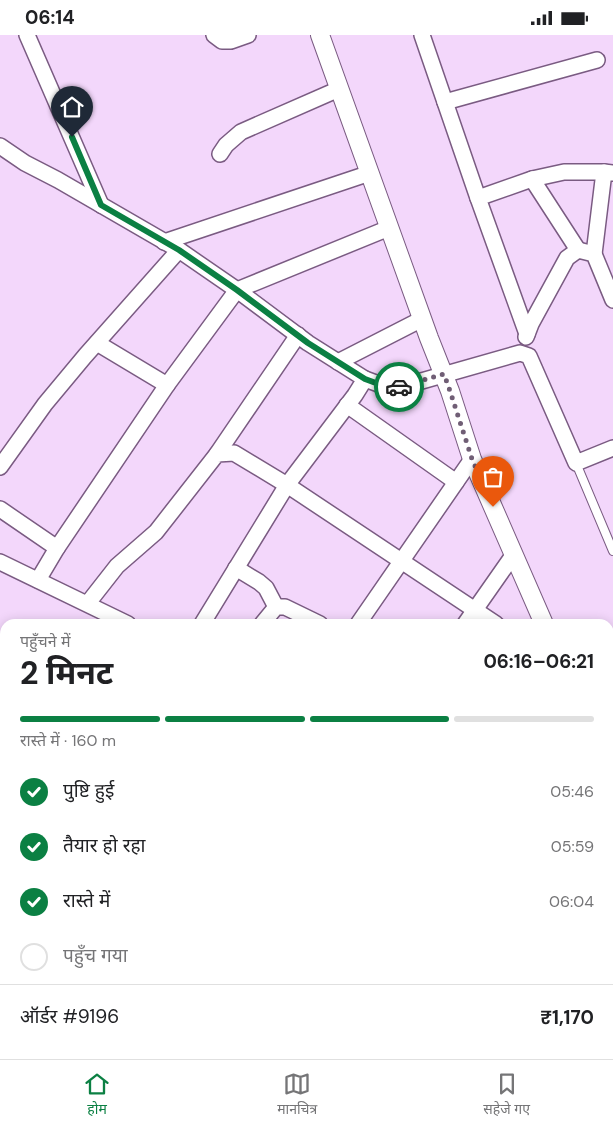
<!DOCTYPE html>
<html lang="hi">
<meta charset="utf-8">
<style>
:root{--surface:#fff;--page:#f2f2f2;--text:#202124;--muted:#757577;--line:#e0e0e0;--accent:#0b8043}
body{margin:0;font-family:"DM Sans","Noto Sans Devanagari",sans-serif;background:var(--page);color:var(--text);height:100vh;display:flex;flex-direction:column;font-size:19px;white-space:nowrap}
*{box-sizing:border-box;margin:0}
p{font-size:16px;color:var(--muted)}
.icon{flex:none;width:28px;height:28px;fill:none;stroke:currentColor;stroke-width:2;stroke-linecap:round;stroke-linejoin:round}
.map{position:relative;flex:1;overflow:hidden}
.side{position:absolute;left:0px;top:584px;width:614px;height:441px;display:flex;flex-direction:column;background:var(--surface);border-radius:15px 15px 0 0;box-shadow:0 2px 12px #0003}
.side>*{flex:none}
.pin{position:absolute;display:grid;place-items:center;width:42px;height:42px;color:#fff;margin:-51px -21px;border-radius:50% 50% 50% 0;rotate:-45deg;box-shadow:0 0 5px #0007}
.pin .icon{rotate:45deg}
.courier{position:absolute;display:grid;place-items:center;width:50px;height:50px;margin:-25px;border:4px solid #0b8043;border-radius:50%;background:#fff;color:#222;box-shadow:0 1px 6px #0007}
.overview em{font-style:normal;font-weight:700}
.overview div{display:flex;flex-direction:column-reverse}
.overview{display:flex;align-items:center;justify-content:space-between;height:85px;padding:0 20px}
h1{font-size:32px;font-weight:700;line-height:38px}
.bar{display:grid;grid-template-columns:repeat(4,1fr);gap:8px 5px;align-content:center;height:60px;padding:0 20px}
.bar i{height:6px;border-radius:4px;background:var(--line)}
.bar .on{background:var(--accent)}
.bar p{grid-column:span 4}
.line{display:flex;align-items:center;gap:12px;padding:0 20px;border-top:1px solid var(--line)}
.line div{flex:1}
ol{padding:0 20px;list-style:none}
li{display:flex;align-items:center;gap:15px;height:55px}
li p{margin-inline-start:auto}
li .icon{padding:5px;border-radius:50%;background:var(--accent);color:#fff;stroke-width:4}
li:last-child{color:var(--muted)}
li i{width:28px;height:28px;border:2px solid var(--line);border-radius:50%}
.status{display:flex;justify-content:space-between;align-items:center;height:35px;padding:0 25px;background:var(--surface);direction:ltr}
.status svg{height:14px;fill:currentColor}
.dock{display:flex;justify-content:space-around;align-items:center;height:70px;border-top:1px solid var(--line);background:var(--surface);font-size:14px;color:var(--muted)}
.dock a{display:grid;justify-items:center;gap:2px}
.dock .on{color:var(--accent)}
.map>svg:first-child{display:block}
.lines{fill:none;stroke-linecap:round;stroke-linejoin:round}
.service-casing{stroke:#7a5b82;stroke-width:10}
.minor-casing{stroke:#7a5b82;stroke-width:18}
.tertiary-casing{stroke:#7a5b82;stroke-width:20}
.service{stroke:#fff;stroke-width:8}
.minor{stroke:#fff;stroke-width:15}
.tertiary{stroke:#fff;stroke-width:18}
.done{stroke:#705e75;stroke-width:5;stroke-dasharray:0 9}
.route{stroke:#0b8043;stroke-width:6}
</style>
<div class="status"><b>06:14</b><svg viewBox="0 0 49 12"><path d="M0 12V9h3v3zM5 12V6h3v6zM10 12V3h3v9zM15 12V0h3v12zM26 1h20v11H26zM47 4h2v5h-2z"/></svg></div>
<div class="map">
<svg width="613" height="1024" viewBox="0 0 613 1024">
<rect width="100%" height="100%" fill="#f3d7fb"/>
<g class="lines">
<!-- service casing -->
<g class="service-casing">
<g id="service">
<path d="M576 428 613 516"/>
<path d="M609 952 613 949"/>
<path d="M563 1024 565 1020"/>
</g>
</g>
<!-- minor casing -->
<g class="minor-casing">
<g id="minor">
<path d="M27 0 101 170"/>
<path d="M214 0 222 6H231L248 0"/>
<path d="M422 0 478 163"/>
<path d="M445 67 597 25"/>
<path d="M0 111 25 128 58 145 179 215 85 321 45 369 0 432"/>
<path d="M220 119 226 110 241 97 339 54"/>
<path d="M532 144 564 137H604"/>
<path d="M164 207 370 138"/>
<path d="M179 215 237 255 308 308 365 344 355 360 287 450 202 589"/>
<path d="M594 219 604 137 613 138"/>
<path d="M527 299 478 163 532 144 578 215"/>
<path d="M526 302 531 289 567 223 578 215 594 219 613 265"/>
<path d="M338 327 422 284"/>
<path d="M365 344 384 351 397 353 520 318 529 321 576 428 613 413"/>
<path d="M167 350 237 255 389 193"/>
<path d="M347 370 456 447"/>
<path d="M217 419 298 300"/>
<path d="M0 474 57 513"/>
<path d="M0 527 128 589"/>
<path d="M236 533 259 547 266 553 276 572"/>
<path d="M38 545 57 513 167 350 97 308"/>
<path d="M88 568 117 531 156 497 217 419 234 418 287 450 496 589"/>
<path d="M262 589 276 572H285L320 589"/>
<path d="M358 589 472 424"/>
<path d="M465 589 514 519"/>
<path d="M0 641 5 643"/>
<path d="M0 753 5 756"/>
<path d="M609 857H613"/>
<path d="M0 884 5 887"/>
<path d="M0 986 5 988"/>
<path d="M66 1020 74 1024"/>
<path d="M270 1020 276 1024"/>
<path d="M483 1020 490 1024"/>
<path d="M195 1024 199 1020"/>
</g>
</g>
<!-- tertiary casing -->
<g class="tertiary-casing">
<g id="tertiary">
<path d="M320 0 429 303 450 356 472 424 544 589"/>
<path d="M609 739 613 749"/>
</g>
</g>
<!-- service -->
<use href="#service" class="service"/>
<!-- minor -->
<use href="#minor" class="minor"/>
<!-- tertiary -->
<use href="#tertiary" class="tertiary"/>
</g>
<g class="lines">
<!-- done -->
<path class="done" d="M399 352 444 339 450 356 472 424 493 472"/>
<!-- route -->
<path class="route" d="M72 102 101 170 179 215 237 255 308 308 365 344 384 351 399 352"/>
</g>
</svg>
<div class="pin" style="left:493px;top:472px;background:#ea580c"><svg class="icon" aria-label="bag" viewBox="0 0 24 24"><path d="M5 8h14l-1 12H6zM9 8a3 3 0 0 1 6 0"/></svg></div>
<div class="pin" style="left:72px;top:102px;background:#1f2937"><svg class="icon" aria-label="home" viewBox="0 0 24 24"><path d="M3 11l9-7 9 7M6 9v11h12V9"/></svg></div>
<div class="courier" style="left:399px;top:352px"><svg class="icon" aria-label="car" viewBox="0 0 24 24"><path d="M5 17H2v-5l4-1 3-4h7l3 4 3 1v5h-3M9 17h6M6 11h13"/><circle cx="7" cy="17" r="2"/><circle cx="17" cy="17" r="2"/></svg></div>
<section class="side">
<div class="overview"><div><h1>2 मिनट</h1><p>पहुँचने में</p></div><em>06:16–06:21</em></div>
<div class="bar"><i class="on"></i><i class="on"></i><i class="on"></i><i></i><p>रास्ते में · 160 m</p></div>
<ol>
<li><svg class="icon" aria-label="check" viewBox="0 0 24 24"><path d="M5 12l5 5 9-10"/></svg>पुष्टि हुई<p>05:46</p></li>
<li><svg class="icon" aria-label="check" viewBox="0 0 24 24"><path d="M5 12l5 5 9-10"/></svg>तैयार हो रहा<p>05:59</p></li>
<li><svg class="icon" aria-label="check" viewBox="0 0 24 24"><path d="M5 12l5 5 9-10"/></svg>रास्ते में<p>06:04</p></li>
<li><i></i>पहुँच गया</li>
</ol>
<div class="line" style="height:65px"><div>ऑर्डर #9196</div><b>₹1,170</b></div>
</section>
</div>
<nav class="dock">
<a class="on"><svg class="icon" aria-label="home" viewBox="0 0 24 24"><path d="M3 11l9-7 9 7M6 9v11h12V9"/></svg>होम</a>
<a><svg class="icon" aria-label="map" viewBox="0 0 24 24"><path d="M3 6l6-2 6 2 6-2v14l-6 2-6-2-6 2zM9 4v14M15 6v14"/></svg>मानचित्र</a>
<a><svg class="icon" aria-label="saved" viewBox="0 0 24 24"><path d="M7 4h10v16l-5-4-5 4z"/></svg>सहेजे गए</a>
</nav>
